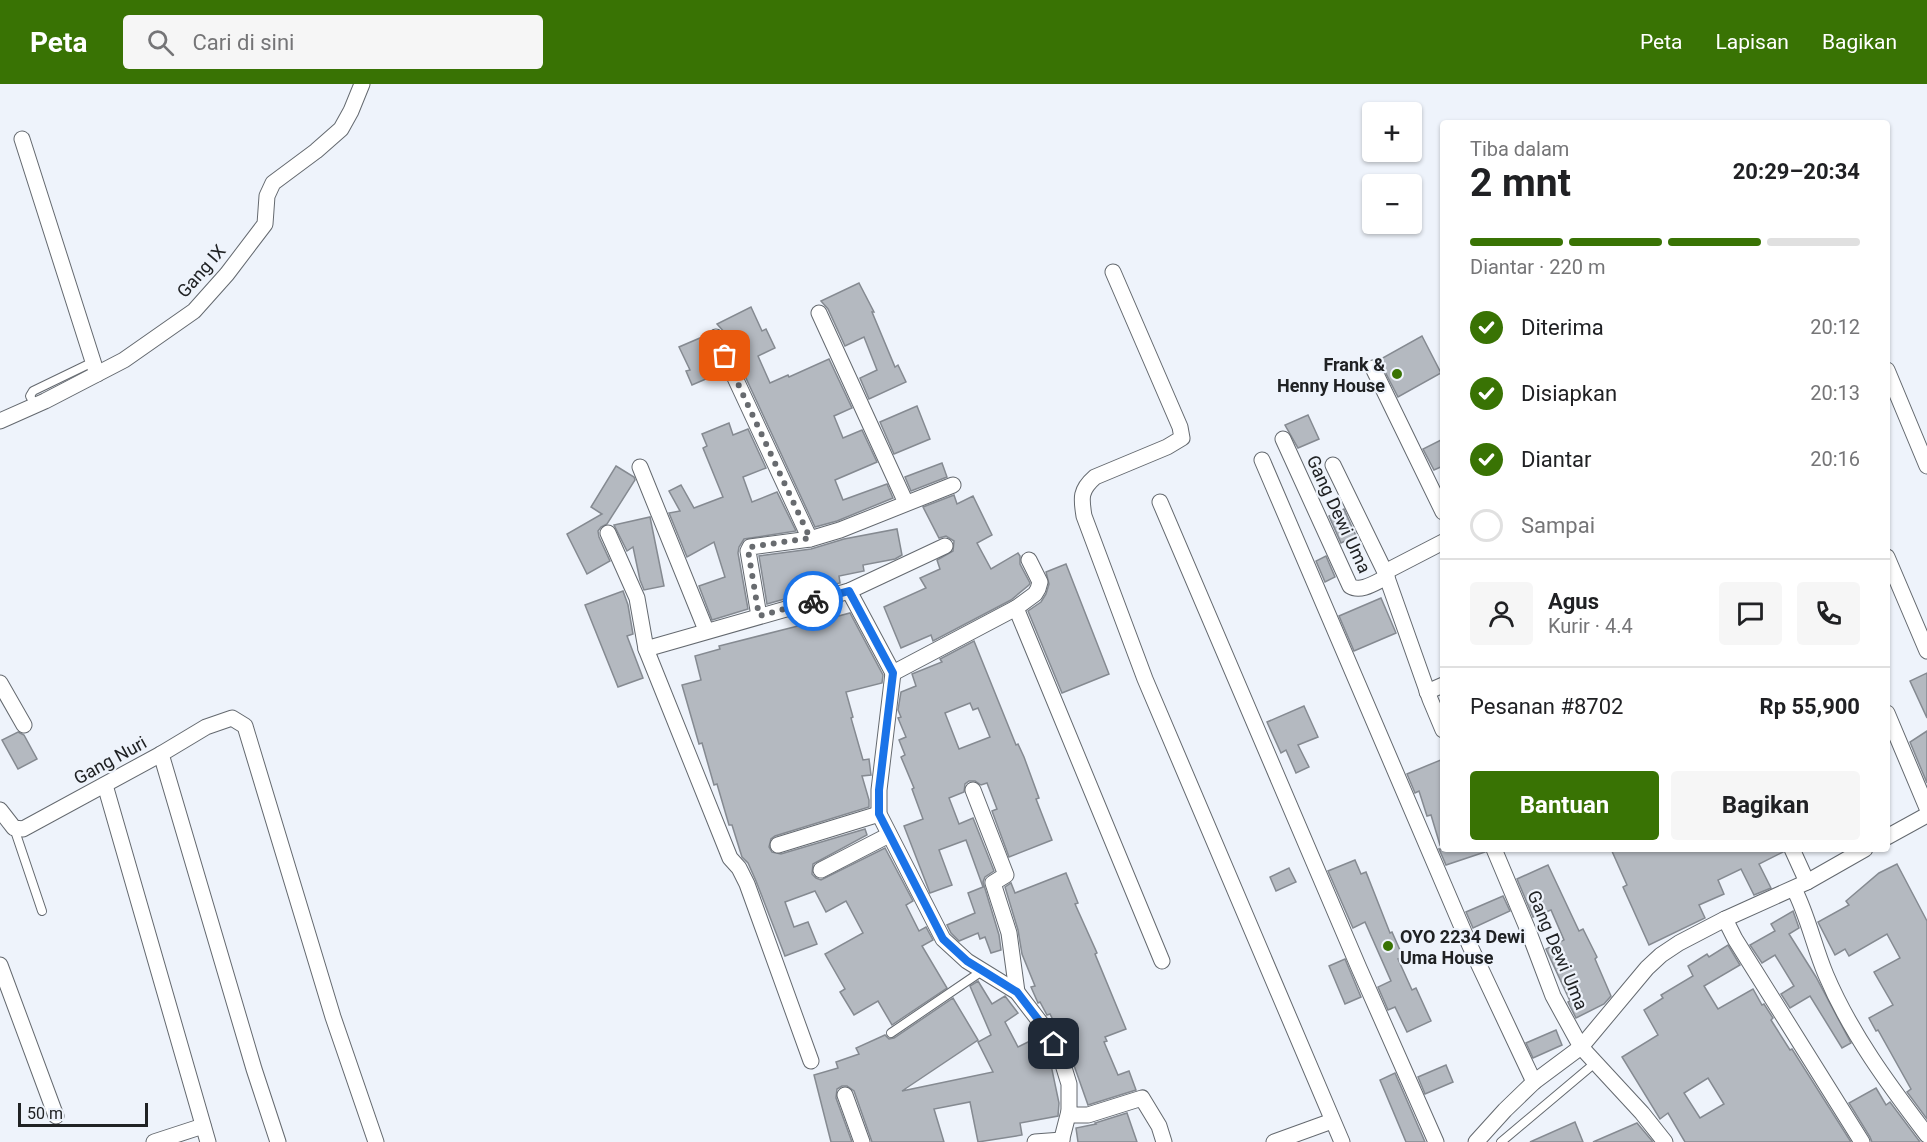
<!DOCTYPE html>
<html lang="id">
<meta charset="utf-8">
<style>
:root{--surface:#fff;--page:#f6f6f6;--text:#202124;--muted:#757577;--line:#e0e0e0;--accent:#397304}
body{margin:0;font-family:Roboto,sans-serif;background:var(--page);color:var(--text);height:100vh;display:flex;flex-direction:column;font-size:22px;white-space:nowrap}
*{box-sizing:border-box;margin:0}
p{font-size:20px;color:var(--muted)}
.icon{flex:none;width:33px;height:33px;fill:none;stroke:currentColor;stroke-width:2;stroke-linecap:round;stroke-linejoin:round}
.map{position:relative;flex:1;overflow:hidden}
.panel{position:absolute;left:1440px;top:36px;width:450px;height:732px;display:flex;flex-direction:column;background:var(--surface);border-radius:6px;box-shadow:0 2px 4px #0004}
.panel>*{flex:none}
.fabs{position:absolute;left:1362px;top:18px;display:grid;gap:12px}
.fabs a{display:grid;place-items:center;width:60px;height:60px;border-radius:6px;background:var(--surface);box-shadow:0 2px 4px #0004;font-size:30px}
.scale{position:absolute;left:18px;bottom:15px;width:130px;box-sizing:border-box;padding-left:6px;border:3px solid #202224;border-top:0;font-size:16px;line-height:21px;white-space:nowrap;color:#202224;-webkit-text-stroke:4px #eef3fb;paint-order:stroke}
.pin{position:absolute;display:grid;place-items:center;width:51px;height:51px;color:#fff;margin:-26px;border-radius:12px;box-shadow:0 3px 9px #0006}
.courier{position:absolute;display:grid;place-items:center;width:60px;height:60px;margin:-30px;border:4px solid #1a73e8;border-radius:50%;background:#fff;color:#222;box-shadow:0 2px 8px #0007}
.headline em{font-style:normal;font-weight:700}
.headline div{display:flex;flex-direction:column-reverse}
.headline{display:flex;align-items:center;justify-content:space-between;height:102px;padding:0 30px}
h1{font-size:39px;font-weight:700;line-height:45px}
.bar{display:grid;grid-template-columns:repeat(4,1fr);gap:9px 6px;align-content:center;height:72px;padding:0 30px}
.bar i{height:8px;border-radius:4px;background:var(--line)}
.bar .on{background:var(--accent)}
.bar p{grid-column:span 4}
.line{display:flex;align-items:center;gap:15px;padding:0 30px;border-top:2px solid var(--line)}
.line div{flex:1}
.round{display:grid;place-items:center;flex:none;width:63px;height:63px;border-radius:6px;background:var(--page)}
ol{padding:0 30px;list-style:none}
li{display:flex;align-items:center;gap:18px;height:66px}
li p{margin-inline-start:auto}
li .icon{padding:6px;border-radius:50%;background:var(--accent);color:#fff;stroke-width:4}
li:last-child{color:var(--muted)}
li i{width:33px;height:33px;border:3px solid var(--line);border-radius:50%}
.button{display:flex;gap:12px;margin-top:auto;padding:12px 30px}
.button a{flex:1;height:69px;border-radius:6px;background:var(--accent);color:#fff;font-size:24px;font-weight:700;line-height:69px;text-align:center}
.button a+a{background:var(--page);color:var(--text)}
header{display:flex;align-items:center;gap:36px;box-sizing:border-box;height:84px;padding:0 30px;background:var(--accent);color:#fff}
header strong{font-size:28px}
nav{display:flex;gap:33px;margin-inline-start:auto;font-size:21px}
.search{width:420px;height:54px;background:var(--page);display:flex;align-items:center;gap:15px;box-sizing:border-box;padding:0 21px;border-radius:6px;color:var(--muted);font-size:22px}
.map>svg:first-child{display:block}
.building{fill:#b4b9c0;stroke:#858a91;stroke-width:1.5;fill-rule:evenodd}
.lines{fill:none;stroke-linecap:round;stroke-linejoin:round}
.lane-casing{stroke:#64696f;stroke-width:10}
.street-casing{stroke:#64696f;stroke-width:17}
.lane{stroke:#fff;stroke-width:8}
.street{stroke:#fff;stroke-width:15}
.done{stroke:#686b6f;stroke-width:6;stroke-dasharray:0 10.8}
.route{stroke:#1a73e8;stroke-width:8}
.poi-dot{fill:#397304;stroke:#eef3fb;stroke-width:2}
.labels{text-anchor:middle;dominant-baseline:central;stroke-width:4.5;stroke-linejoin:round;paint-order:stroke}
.street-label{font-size:18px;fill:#202224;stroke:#eef3fb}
.poi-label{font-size:18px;font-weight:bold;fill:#202224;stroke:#eef3fb;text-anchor:end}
</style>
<header>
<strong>Peta</strong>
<div class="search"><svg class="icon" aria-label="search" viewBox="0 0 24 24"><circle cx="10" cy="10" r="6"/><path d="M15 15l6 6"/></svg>Cari di sini</div>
<nav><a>Peta</a><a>Lapisan</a><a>Bagikan</a></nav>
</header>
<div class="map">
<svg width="1927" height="1058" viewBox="0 0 1927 1058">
<rect width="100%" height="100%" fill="#eef3fb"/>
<!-- building -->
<g class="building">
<path d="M859 199 874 228H872L895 283 898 281 906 298 869 315 860 294 877 286 864 253 845 262 828 225 821 217Z"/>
<path d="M751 223 762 247 766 245 775 264 758 272 770 299 788 291 789 293 829 275 852 324 834 332 843 354 862 346 877 378 835 396 843 416 887 400 893 414 837 437 815 443 725 249 717 240Z"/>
<path d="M707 251V257L722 288 692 301 686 287 690 286 679 263Z"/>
<path d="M1422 252 1441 289 1398 313 1379 276Z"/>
<path d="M917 322 930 355 894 370 880 338Z"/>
<path d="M1308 331 1319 355 1298 364 1285 341Z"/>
<path d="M729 339 733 351 748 345 766 384 743 393 752 418 777 408 796 447 744 455 739 463 738 469 748 525 712 536 699 502 725 493 714 458 687 473 669 429 680 427 669 407 681 401 694 424 723 413 703 364 707 362 702 350Z"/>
<path d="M1443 355V382L1434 386 1423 365Z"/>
<path d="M942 379 947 393 911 407 905 393Z"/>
<path d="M616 382 634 393 635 396 607 440 601 443 598 447 599 453 610 477 587 490 567 450 602 430 591 423Z"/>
<path d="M954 411 957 420 973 412 992 451 977 459 991 485 1018 469 1020 472V480L1030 499 1029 501 1011 516 933 557 931 551 901 564 884 523 926 504 920 494 940 485 937 476 953 467 954 457 946 452 939 454 923 423Z"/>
<path d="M1344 425 1356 452 1341 459 1329 432Z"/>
<path d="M650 433 664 502 644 506 640 496 633 463 627 467 614 441Z"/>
<path d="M897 445 902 471 895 475 863 481 864 487 839 492 840 499 823 503V504L767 520 759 472 811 465 844 455Z"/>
<path d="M1326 472 1335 493 1325 498 1316 477Z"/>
<path d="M1066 480 1109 590 1062 609 1028 527 1041 518 1046 510 1049 500 1046 488Z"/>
<path d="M623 507 628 521 633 550 627 552 643 594 618 603 585 521Z"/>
<path d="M1381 514 1396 549 1354 567 1339 532Z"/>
<path d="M824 524 827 535 850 529 883 591 882 599 846 608 853 633 851 634 863 676 869 675 871 691 862 692 869 716V723L775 752 771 755 769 763 772 768 781 770 865 745 867 751 813 780 812 790 816 794 821 796 885 764 913 817 906 821 919 847 926 843 933 856 922 862 947 904 892 941 878 917 854 931 840 908 845 905 825 870 863 849 846 817 826 828 815 807 785 818 794 843 808 838 817 860 785 872 756 797 748 779 742 773 732 741H729L717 700 714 701 702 659 699 660 682 601 701 596 695 572 720 565 719 562 798 542 796 532Z"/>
<path d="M974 557 1016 661 1018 660 1024 673 1039 714 1036 715 1052 756 1009 773 992 727 997 725 987 699 981 701 975 697H969L965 700 964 708 949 714 959 740 973 734 994 787 985 793 983 798 999 851 1001 866 991 869 985 853 980 855 978 849 959 857 951 849 947 841 975 829 968 809 983 803 966 756 939 766 952 801 930 809 904 742 923 735 912 705 914 704 901 673 905 671 899 656 906 653 898 634 901 633 898 626 901 608 916 602 912 590 942 578 940 575ZM970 619 973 626 978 624 990 653 959 665 945 629Z"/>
<path d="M1927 589V634L1910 597Z"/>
<path d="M1304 622 1318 653 1298 661 1309 683 1296 689 1286 666 1281 669 1267 638Z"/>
<path d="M1927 647V699L1910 658Z"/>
<path d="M18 648 24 651 37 675 18 685 2 656Z"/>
<path d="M1443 675V760L1440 761 1431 731 1427 732 1419 707 1415 709 1407 690Z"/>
<path d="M1439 765H1484L1485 768 1446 781Z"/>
<path d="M1611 765H1782L1783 768 1759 780 1771 804 1754 811 1741 785 1718 796 1724 810 1699 821 1705 834 1649 861 1623 803 1627 801Z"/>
<path d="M1355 776 1361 790 1366 788 1390 849 1392 848 1403 873 1398 875 1412 906 1416 904 1431 937 1407 948 1395 923 1388 926 1378 903 1391 897 1365 838 1353 844 1328 787Z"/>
<path d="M1897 780 1927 837V1035L1907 1008 1911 1005 1878 946 1876 947 1869 934 1893 921 1874 888 1900 874 1887 850 1849 872 1845 865 1835 871 1818 838 1849 821 1846 817 1879 789Z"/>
<path d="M1548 781 1579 847 1583 845 1597 873 1595 875 1611 912 1604 920 1576 934 1568 918 1570 917 1546 865 1564 856 1551 826 1533 833 1517 795Z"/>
<path d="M1289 784 1296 798 1276 807 1270 793Z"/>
<path d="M1066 789 1078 819 1075 820 1097 869 1095 870 1126 945 1105 953 1107 957 1104 958 1118 991 1129 987 1136 1006 1088 1021 1070 970 1050 930 1047 931 1040 918 1038 919 1031 903 1035 902 1022 870 1018 846 1005 803 1011 799 1015 809Z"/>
<path d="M1503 812 1510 827 1473 844 1466 828Z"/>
<path d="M1793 827 1799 844 1789 850 1816 893 1851 959 1842 964 1810 912 1790 924 1781 910 1794 902 1775 871 1762 879 1750 861 1775 847 1771 840Z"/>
<path d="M1728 861 1740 881 1704 902 1718 925 1753 905 1762 921 1764 920 1773 934 1771 936 1790 966 1792 965 1851 1058H1685L1668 1029 1660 1035 1622 973 1658 951 1644 926 1663 914 1661 911 1693 892 1688 882 1707 870 1709 873ZM1708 994 1724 1020 1700 1034 1684 1009Z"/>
<path d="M1345 875 1361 913 1345 920 1329 882Z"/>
<path d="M978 897 992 920 1005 912 1018 929 1005 938 1018 963 1034 955 1051 981 1059 1019 1058 1032 1020 1039 1022 1051 978 1058 970 1018 934 1025 944 1058H872L854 1007 847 1002H842L837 1005 836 1014 852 1058H831L814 991 838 984 836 978 859 970 856 964 885 951 889 955 894 954 953 914 978 956 902 1007 993 988 978 958 991 951 970 902Z"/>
<path d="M1556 946 1562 961 1533 974 1526 959Z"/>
<path d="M1446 981 1453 998 1425 1010 1418 993Z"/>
<path d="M1395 989 1425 1058H1406L1380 996Z"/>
<path d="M1876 1004 1886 1021 1890 1018 1920 1058H1872L1870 1053 1849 1019Z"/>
<path d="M1127 1029 1137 1058H1078L1076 1044 1096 1040 1095 1039Z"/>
<path d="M1575 1038 1583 1058H1530Z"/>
<path d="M1637 1039 1653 1058H1593Z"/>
</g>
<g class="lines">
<!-- lane casing -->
<g class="lane-casing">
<g id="lane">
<path d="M35 321 30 312 33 307 93 278"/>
<path d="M14 744 42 827"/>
<path d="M891 949 982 887"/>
<path d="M1501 1058 1595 979"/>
</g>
</g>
<!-- street casing -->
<g class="street-casing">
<g id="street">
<path d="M22 55 97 290"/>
<path d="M1113 188 1180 343 1182 354 1167 363 1095 393C1080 406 1081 414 1084 432L1145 595 1342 1058"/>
<path d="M819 229 906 419"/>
<path d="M716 253 810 455"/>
<path d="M1373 284 1443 428"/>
<path d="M1887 286 1927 382"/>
<path d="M0 337 45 317 124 276 194 227 227 190 265 140 267 112 273 99 316 67 341 45 351 27 362 0"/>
<path d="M1283 355 1350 502C1361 509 1376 498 1387 493"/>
<path d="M1262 376 1470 862 1534 998"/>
<path d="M1333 381 1385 488 1430 615 1443 646"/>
<path d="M640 383 706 546"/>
<path d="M1160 418 1359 884 1436 1058"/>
<path d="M608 449 637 514 646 565 730 774 739 784 747 800 811 977"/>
<path d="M1887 473 1927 567"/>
<path d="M1385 488 1443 458"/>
<path d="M849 507 893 589"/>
<path d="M1016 524 1162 877"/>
<path d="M759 532 748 467 750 463 810 455 840 446 953 401"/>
<path d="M646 565 849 507 945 462"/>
<path d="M893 589 879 706V730L943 855 967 877 1017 908 1047 947 1061 974 1069 1000V1027L1061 1058"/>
<path d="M893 589 1016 524 1035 510 1038 505 1040 498 1029 476"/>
<path d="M0 599 24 641"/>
<path d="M1427 608 1443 601"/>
<path d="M1887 629 1927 724"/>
<path d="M161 670 254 985 278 1058"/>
<path d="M105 701 208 1058"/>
<path d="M973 706 1006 791 993 799 1009 849 1017 908"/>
<path d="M0 726 14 744 23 745 161 670 206 643 232 634 245 642 333 933 376 1058"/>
<path d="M1887 753 1927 731"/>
<path d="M778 761 879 730"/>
<path d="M1494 765 1528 846 1553 912 1581 963 1642 1029 1665 1058"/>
<path d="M1792 765 1807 798"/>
<path d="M821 786 889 751"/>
<path d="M1794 805C1808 832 1814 863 1826 891 1851 950 1889 1001 1927 1051"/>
<path d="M1725 835 1735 855 1862 1058"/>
<path d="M0 881 56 1032"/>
<path d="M845 1011 862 1058"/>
<path d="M1069 1027 1074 1031H1088L1142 1014 1159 1042 1164 1058"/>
<path d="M154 1058 203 1042"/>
<path d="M1035 1058 1062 1056"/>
<path d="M1274 1058 1332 1037"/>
<path d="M1476 1058 1505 1026 1534 998 1581 963 1647 884 1661 871 1679 859 1725 835 1807 798 1865 765"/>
</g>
</g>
<!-- lane -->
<use href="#lane" class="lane"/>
<!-- street -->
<use href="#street" class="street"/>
</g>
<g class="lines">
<!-- done -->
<path class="done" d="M725 272 810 454 750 463 748 466 759 532 813 517"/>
<!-- route -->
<path class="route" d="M813 517 849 507 893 589 879 706V730L943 855 967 877 1017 908 1047 947 1054 960"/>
</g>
<!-- markers -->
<g class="poi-dot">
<circle cx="1397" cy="290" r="6"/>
<circle cx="1388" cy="862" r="6"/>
</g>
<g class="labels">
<!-- street labels -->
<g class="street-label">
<text transform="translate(201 187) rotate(-49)">Gang IX</text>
<text transform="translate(1339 430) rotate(65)">Gang Dewi Uma</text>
<text transform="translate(110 676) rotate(-29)">Gang Nuri</text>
<text transform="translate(1558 866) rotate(67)">Gang Dewi Uma</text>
</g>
<!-- poi labels -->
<g class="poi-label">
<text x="1385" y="280">Frank &amp;<tspan x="1385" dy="21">Henny House</tspan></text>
<text x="1400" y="852" text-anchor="start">OYO 2234 Dewi<tspan x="1400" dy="21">Uma House</tspan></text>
</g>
</g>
</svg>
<div class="fabs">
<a>+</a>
<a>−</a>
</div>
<div class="scale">50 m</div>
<div class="pin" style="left:725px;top:272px;background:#ea580c"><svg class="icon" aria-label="bag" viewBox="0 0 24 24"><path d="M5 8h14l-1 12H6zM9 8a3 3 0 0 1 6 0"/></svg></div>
<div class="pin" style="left:1054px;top:960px;background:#1f2937"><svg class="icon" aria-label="home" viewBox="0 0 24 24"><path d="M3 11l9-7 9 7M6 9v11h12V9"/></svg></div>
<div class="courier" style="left:813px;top:517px"><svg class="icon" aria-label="bike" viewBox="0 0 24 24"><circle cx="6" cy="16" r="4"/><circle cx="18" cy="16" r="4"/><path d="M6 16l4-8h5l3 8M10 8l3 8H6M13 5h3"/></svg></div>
<section class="panel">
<div class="headline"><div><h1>2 mnt</h1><p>Tiba dalam</p></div><em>20:29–20:34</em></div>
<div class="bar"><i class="on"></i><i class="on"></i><i class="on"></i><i></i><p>Diantar · 220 m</p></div>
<ol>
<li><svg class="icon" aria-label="check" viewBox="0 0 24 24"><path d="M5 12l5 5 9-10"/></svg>Diterima<p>20:12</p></li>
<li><svg class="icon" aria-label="check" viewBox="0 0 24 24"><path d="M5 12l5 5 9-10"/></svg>Disiapkan<p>20:13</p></li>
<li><svg class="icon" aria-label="check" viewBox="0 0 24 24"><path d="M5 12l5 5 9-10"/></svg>Diantar<p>20:16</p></li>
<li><i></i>Sampai</li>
</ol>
<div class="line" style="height:108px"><a class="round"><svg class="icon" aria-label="person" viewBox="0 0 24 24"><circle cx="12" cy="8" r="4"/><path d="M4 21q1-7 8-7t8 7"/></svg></a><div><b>Agus</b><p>Kurir · 4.4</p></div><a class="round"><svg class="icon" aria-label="chat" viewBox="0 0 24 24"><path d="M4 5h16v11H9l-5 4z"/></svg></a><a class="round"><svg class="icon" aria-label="phone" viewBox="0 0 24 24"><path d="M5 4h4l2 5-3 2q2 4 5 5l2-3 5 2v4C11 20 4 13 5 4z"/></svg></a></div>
<div class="line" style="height:78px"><div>Pesanan #8702</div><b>Rp 55,900</b></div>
<div class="button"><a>Bantuan</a><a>Bagikan</a></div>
</section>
</div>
